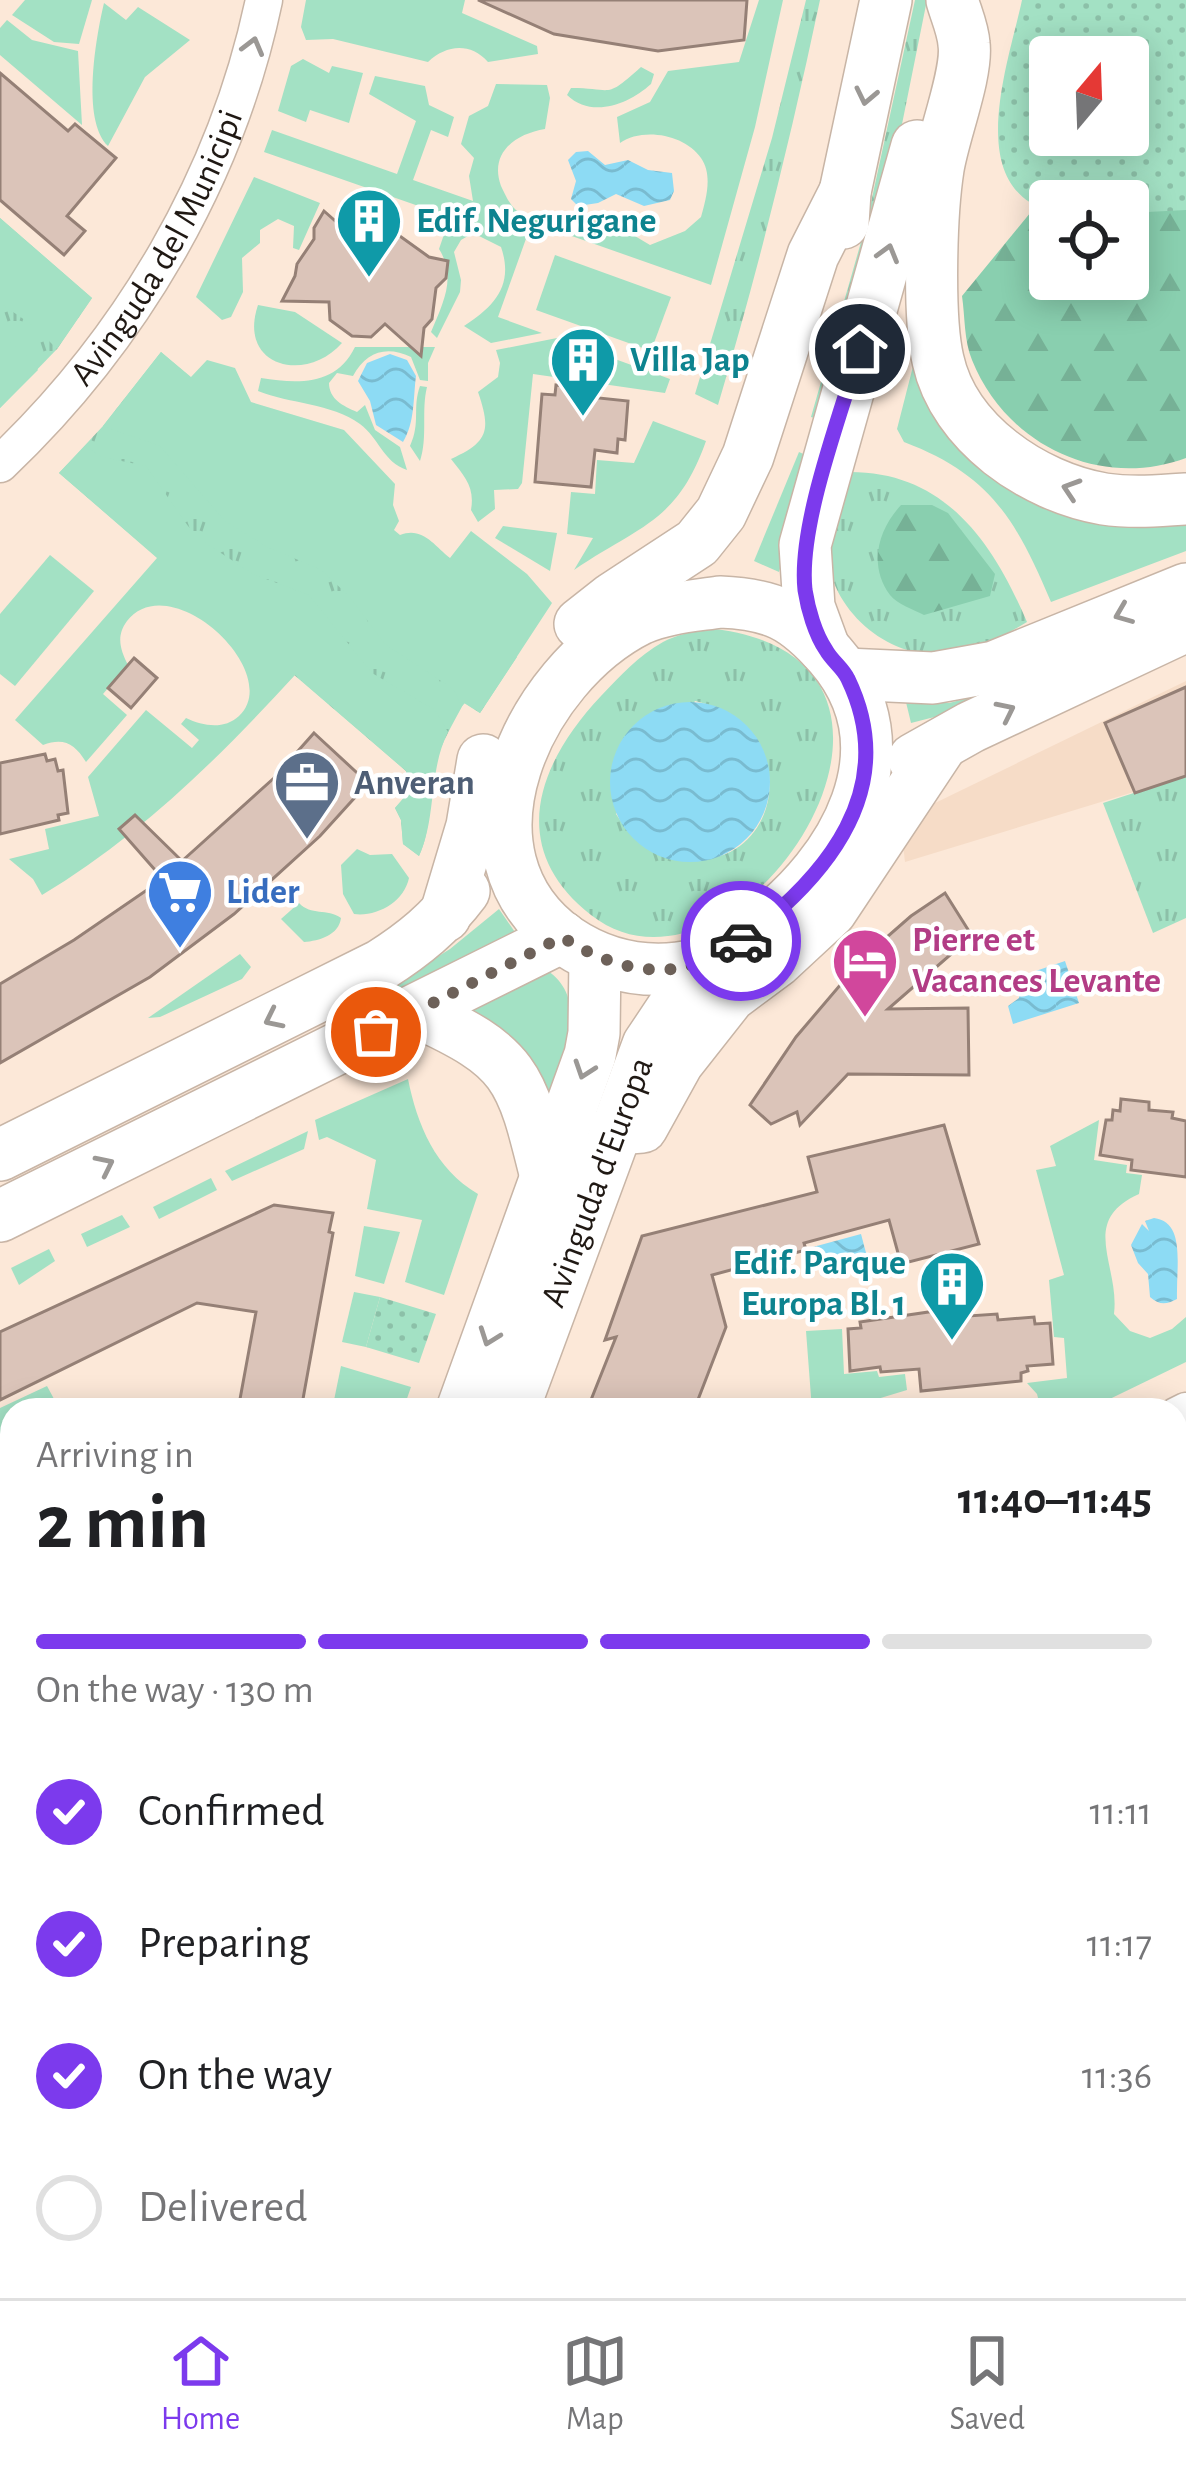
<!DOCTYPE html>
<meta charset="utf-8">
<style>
:root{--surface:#fff;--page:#f6f6f6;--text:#202124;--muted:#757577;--line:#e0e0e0;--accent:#7c3aed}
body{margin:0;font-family:"Alegreya Sans",sans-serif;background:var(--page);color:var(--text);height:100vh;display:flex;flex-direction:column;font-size:45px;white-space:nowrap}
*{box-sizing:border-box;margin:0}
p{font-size:39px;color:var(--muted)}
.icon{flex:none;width:66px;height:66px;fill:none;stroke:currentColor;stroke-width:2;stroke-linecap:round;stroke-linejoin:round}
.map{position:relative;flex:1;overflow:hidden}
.panel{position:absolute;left:0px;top:1398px;width:1188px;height:900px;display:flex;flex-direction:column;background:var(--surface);border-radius:36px 36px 0 0;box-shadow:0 6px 30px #0003}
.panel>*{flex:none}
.needle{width:78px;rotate:19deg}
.fabs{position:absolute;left:1029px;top:36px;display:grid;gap:24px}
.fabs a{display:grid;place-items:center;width:120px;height:120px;border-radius:12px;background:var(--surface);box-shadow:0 6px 30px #0003;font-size:60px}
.pin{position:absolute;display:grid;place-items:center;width:102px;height:102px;color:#fff;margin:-51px;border:6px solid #fff;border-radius:50%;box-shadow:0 3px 12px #0007}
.courier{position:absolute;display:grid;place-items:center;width:120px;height:120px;margin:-60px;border:9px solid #7c3aed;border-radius:50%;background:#fff;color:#222;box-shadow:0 3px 15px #0007}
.head em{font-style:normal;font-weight:700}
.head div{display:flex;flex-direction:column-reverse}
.head{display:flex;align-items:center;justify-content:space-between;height:204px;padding:0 36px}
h1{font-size:78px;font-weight:700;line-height:90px}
.bar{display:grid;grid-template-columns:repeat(4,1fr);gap:18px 12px;align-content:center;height:144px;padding:0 36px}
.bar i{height:15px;border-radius:9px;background:var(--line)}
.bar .current{background:var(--accent)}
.bar p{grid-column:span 4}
ol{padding:0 36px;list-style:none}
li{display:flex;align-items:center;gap:36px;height:132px}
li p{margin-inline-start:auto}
li .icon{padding:12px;border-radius:50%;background:var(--accent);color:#fff;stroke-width:4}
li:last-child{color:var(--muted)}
li i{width:66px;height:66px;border:6px solid var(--line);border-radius:50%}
.menu{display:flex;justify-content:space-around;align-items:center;height:168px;border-top:3px solid var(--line);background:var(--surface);font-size:33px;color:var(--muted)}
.menu a{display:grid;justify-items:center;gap:6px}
.menu .current{color:var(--accent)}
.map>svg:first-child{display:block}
.built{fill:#f6dcc7}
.grass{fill:url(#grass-tufts);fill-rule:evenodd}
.forest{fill:url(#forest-firs)}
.park{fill:url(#park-dots);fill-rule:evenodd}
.garden{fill:#a3e1c4}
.water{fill:url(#water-waves)}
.building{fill:#dbc4b9;stroke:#958076;stroke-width:3}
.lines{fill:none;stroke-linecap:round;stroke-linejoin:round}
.pedestrian-casing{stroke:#c8b5a6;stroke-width:30}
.minor-casing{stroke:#c8b5a6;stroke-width:39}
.secondary-casing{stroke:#c8b5a6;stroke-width:54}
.pedestrian{stroke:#fff;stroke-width:27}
.minor{stroke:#fff;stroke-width:36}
.secondary{stroke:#fff;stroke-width:51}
.oneway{stroke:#9b9895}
.done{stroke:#6d6159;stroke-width:12;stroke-dasharray:0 21.6}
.route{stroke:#7c3aed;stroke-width:15}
.labels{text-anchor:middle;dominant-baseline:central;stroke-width:9;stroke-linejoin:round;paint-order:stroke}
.culture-label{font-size:36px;font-weight:bold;fill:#0d838f;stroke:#fff;text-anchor:start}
.street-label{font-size:36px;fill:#201914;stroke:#fff}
.service-label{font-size:36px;font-weight:bold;fill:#4e5e75;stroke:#fff;text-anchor:start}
.shop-label{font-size:36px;font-weight:bold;fill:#366cbe;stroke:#fff;text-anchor:start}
.hotel-label{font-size:36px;font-weight:bold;fill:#b23c85;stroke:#fff;text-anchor:start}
</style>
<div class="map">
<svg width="1186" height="2298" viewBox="0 0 1186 2298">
<defs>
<pattern id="grass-tufts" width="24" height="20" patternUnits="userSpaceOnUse" patternTransform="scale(3)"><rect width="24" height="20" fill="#a3e1c4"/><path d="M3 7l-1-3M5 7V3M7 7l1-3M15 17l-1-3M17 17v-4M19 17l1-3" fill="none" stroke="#8cc0a8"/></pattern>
<pattern id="forest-firs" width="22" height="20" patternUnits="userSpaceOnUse" patternTransform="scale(3)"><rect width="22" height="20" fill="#89cfaf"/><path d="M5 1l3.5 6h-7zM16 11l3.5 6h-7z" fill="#76b196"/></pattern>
<pattern id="park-dots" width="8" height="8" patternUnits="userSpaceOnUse" patternTransform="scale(3)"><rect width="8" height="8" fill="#a3e1c4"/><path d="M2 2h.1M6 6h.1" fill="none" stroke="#8cc0a8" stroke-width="1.8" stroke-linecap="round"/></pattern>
<pattern id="water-waves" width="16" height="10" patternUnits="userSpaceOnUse" patternTransform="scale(3)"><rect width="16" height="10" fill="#8ddbf4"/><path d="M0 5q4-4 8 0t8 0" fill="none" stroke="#79bbd0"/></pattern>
</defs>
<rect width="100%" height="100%" fill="#fce8d8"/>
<!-- built -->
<path class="built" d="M1186 681V776L905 862 900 820Z"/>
<!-- grass -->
<g class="grass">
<path d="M806 0H820C791 137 758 271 718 405L695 394 772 138Z"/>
<path d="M915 0H927L898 144 824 421 811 417 867 221Z"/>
<path d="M0 218 92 298 57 349 0 408Z"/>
<path d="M161 352 517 657 480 713 464 703C451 727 437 750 432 777 428 804 431 831 419 856L403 844 401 820 395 808 409 792 406 771 59 473 103 426Z"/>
<path d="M850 472C946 472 993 543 1027 622 1005 635 984 648 959 653 890 667 819 605 827 533 830 513 843 490 850 472Z"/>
<path d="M706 628C985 654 739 1031 591 915 506 848 537 764 601 696 621 675 638 656 663 642 676 635 692 632 706 628ZM695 701C810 726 781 875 683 858 649 853 635 843 616 814Z"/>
<path d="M1186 776V918L1153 933 1103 803Z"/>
</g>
<!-- forest -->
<g class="forest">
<path d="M1035 207 1050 211V279H1128V210L1186 209V458C1100 490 1006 445 972 360 964 341 965 316 962 296Z"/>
<path d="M901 505H932L948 513 995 574 990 596 924 615C914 610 897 604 890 595 868 565 878 530 901 505Z"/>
</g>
<!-- park -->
<g class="park">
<path d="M1022 0H1186V210L1128 213V201H1050L1049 211C963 185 1009 62 1022 0ZM1050 57H1128V135H1050Z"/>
<path d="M380 1297 436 1314 419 1363 366 1347Z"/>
</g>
<!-- garden -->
<g class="garden">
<path d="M25 0H92L79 44 54 42 12 15Z"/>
<path d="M306 0H465L462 13 537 46 538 54 488 62C470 42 446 45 428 62L333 39 306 40 301 27Z"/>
<path d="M759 0H783L755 127 711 285 532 222 498 317 542 333 491 343 464 326C495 306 514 285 501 247L473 233 461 240 454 252 461 280 460 292 437 338 431 332C443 303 457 277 439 249L450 217 264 152 272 130 397 174 416 121 369 94 375 76 425 86 429 105 454 117 448 137 431 130 413 180 473 201 469 176 474 158 461 144 469 116 488 106 496 84 547 85 550 98 545 129C515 134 489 153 501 186 505 194 509 204 516 210 542 230 579 224 608 220L650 245 685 231 701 217C706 199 713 175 701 158 685 134 642 127 620 143L617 117 650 102 668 71 739 62Z"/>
<path d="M104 3 126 20 138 7 190 40 145 77 108 146C81 120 96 37 104 3Z"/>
<path d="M7 20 32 40 78 51 82 125 0 55V28Z"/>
<path d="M303 59 329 73 332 66 363 73 349 123 310 110 306 122 278 111 291 66Z"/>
<path d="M641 67 654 74 651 84C629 104 592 119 567 95L571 88C615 88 604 100 641 67Z"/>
<path d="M254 177 320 203 299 250 293 248 294 226 278 219 260 230V243L242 258 243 292 231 317 222 320 196 297Z"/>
<path d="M0 218 92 298 57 349 35 327 0 303Z"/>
<path d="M555 255 671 297 651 351 536 310Z"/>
<path d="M258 305 295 312 342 343C306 384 237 367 258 305Z"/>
<path d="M0 334 26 355 38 370 0 408Z"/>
<path d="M921 335 973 454 1186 514V551L1051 602C1016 520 991 475 904 442L897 429Z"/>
<path d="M557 338 670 379 665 393 533 374 522 483 518 489 494 490 495 509 478 522 471 510C475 487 465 477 451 459 489 442 491 430 478 392L498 377 500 363 496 350Z"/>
<path d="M355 347H435L428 363V381L420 380 411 357C386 345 366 352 353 376L337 373 329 383C329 399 343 406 357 412L365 405 375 430 400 447 407 470C383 462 379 438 360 424 331 403 290 404 258 391L261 378C298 384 336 386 355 347Z"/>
<path d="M161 352 191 377 207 360 235 368 251 402 344 430 395 484 393 505 399 521 394 530 400 535C422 526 434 545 450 558L471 531 527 574 552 603 480 713 465 703 462 706 453 689 385 644 349 596 320 569 267 547 224 520 160 446 103 426Z"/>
<path d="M420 386 427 387C421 411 428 437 420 461L410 446C421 422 412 408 420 386Z"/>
<path d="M653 421 706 441C677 523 640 525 574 570L593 538 567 534 571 492 595 494 597 460 634 463Z"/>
<path d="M85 446 102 457 146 466 188 526 204 542 253 574 309 595 372 673 435 710 448 732C428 772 437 817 419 856L403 844 401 820 395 808 409 792 406 771 295 675C219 758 139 837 42 895L33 879 9 859 49 849 45 829 99 816 88 777 146 710 192 748 199 740 181 724 186 718C203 726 224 730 239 716 285 672 170 566 127 621 116 636 120 649 128 665L103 694 127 715 86 762C75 744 64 737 43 745L15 720 157 558 59 473Z"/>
<path d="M799 452 810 457 779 572 754 561Z"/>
<path d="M503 526 557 533 550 571 495 538Z"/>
<path d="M50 555 94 591 15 686 0 674V614Z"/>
<path d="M992 692 950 713 911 723 905 698 949 703Z"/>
<path d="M357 849 370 855 392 854 409 878C404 902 377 917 354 914L343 894 341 865Z"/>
<path d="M299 903C311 916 327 908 341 918 339 935 319 941 304 942L281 919Z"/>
<path d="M499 909 519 938 364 1010 359 996 413 972 450 949Z"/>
<path d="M240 954 251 967 242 979 160 1017 148 1018Z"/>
<path d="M548 971C595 1003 559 1077 547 1120L464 1005Z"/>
<path d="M408 1079C417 1124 435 1169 478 1194L444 1295 405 1282 422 1220 367 1209 376 1160 327 1137 319 1140 315 1120Z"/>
<path d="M1099 1120 1094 1160 1127 1165 1126 1173 1142 1175 1139 1194C1078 1221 1120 1265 1114 1314L1130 1331 1150 1338 1172 1329 1186 1317V1362L1087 1410H1041L1037 1394 1027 1383 1067 1378 1064 1338 1054 1337 1049 1280 1064 1275 1036 1170 1056 1166 1050 1146Z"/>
<path d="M308 1131 304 1149 232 1181 225 1171Z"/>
<path d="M211 1178 217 1190 159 1219 153 1207Z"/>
<path d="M122 1215 130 1227 87 1247 81 1234Z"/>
<path d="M364 1226 400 1232 384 1284 355 1276Z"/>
<path d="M49 1249 55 1261 19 1285 11 1268Z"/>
<path d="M354 1292 380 1297 366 1347 342 1342Z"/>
<path d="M842 1329 844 1374 877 1371 879 1377 905 1374 907 1390 874 1400 861 1410H812L806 1331Z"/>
<path d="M341 1366 411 1387 403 1410H332Z"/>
<path d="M47 1386 60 1410H12V1499L0 1503V1408Z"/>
<path d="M1186 2037V2263L1176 2258V2058Z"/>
<path d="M0 2261 12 2263V2286H96L92 2298H0Z"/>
<path d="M749 2286H838L860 2298H743Z"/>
<path d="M890 2286H977L971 2298H912Z"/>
</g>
<!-- water -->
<g class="water">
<path d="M588 151 605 165 628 160 648 170 672 173 674 191 670 200 644 206 616 194 598 203 578 206 571 199 576 181 568 160 576 152Z"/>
<path d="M390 354 407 360 416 376C413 399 415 422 403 442L376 425 370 401 358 381 367 363Z"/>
<circle cx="690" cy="782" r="80"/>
<path d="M1065 961 1079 1003 1013 1024 1008 1006 1019 998 1021 976Z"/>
<path d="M1154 1218C1186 1222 1176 1266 1177 1299 1166 1305 1159 1305 1150 1297L1148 1274 1138 1263 1131 1245 1142 1224 1149 1231 1145 1221Z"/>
<path d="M861 1234 869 1264 821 1276 813 1247Z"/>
</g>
<!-- building -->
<g class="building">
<path d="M478 0H747L744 40 658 51 554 34Z"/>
<path d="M0 73 68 131 75 124 116 158 67 216 85 231 64 255 0 200Z"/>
<path d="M324 211 341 226 390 229 429 257 448 261 446 278 436 288 432 319 424 328 421 356 385 324 371 337 352 336 330 320 329 302 282 301 295 276 297 264 314 239V228Z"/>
<path d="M556 385 589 388V397L628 401 625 440 618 439 617 453 595 450 591 487 535 482 542 394 555 395Z"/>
<path d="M134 658 157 678 131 708 108 688Z"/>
<path d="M1186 687V776L1135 793 1105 723Z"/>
<path d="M314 733 368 783 320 836 234 914 150 977 0 1063V984L74 940 163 879 119 829 135 815 182 861 274 778Z"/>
<path d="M45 754 47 761 55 759 58 771 63 770 68 813 58 815 59 820 0 834V763Z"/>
<path d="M945 893 972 936 888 1009 968 1008 969 1075 848 1074 800 1125 797 1112 771 1124 750 1105 796 1037 864 957 911 916Z"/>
<path d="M1121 1099 1149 1102V1110L1173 1112 1172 1118 1186 1121V1177L1131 1170 1132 1160 1100 1155 1106 1120H1112L1113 1110 1120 1111Z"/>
<path d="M944 1125 979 1244 901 1264 889 1220 804 1243 806 1250 712 1275 726 1327 694 1410H587L616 1337 605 1340 642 1236 817 1192 808 1157Z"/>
<path d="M274 1205 333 1213 329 1232 333 1233 301 1410H238L256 1312 197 1303 0 1400V1332Z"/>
<path d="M950 1297 969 1304V1316L997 1314 998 1320 1034 1317 1035 1324 1050 1323 1053 1364 1027 1366 1028 1371 1021 1373V1381L921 1391 919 1369 881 1372 880 1367 850 1371 848 1329 861 1328 860 1322 935 1311Z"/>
</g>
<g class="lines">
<!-- pedestrian casing -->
<g class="pedestrian-casing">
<g id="pedestrian">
<path d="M1176 2032 1186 2004"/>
<path d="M1053 2298 1060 2286"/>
</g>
</g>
<!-- minor casing -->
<g class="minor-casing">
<g id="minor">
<path id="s1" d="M0 464C131 340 227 177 264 0"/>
<path d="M1176 1416 1186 1411"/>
<path d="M1176 1587 1186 1599"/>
<path d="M0 1983 12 1977"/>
<path d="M1128 2286 1151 2298"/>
</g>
</g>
<!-- secondary casing -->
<g class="secondary-casing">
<g id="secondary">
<path d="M952 0C956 14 963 29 964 44 968 73 943 136 938 169 931 214 928 317 938 360 954 433 1033 487 1104 499 1131 503 1159 501 1186 499"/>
<path d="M843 223 845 192 886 0"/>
<path d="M720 602C772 604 795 615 830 655 911 748 844 864 759 927 741 941 720 960 697 965 650 975 607 968 567 941 443 854 529 674 640 619 664 608 694 606 720 602Z"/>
<path d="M580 624 613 598 697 543 721 513 748 456 813 255 845 192"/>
<path d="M824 648 809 607 805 545 917 146"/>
<path d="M846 674 933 678 994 667 1186 589"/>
<path d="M914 759 971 727 1186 626"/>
<path d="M445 916 472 826 483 760"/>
<path d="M417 1012C516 1057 521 1074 546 1177"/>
<path d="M616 1129 642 1127 678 1062 730 996 777 961 831 911 942 744"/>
<path d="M0 1155 381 965C414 944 440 923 464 891"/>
<path d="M0 1216 562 937"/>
<path d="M462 1410 590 1055 594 1033 595 958"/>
<path id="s2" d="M513 1410 648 1045 702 964"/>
<path d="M146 2298 150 2286"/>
<path d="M196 2298 201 2286"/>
</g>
</g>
<!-- pedestrian -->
<use href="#pedestrian" class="pedestrian"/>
<!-- minor -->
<use href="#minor" class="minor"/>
<!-- secondary -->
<use href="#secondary" class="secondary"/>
</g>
<!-- one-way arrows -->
<defs><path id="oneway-chevron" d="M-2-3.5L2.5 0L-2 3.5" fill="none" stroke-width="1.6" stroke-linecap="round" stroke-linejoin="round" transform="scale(3)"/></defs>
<g class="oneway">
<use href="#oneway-chevron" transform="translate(253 46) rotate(-75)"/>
<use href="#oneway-chevron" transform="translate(866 96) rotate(102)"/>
<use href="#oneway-chevron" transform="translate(888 253) rotate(-74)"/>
<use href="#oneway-chevron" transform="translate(1071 489) rotate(-162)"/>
<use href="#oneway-chevron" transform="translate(1123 614) rotate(158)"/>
<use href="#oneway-chevron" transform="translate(1006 711) rotate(-26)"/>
<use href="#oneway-chevron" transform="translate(273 1019) rotate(154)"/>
<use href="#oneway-chevron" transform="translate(584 1070) rotate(109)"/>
<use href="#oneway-chevron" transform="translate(105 1165) rotate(-26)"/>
<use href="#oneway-chevron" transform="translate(489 1337) rotate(110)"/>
</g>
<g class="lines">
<!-- done -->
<path class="done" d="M376 1032 562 937C620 974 682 985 741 941"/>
<!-- route -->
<path class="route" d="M741 941C827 877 901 789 848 679 843 668 832 661 826 650 815 634 808 609 805 590 798 525 841 414 860 349"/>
</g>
<!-- icons -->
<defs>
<g id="building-pin" transform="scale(3.45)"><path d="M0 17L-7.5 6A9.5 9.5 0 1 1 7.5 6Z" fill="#0f9aa8" stroke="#fff"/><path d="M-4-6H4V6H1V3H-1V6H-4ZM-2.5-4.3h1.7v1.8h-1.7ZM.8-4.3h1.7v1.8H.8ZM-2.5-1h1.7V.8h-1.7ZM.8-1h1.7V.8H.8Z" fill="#fff"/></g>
<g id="office-pin" transform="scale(3.45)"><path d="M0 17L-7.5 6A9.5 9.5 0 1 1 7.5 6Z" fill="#5c6f8a" stroke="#fff"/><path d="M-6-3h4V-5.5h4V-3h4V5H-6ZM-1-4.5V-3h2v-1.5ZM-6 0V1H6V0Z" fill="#fff"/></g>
<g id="supermarket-pin" transform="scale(3.45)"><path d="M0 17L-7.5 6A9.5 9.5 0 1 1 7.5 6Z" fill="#3f7fe0" stroke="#fff"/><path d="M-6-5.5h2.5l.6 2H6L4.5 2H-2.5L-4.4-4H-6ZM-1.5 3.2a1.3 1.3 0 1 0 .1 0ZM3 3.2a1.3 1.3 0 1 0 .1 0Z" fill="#fff"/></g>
<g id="hotel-pin" transform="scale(3.45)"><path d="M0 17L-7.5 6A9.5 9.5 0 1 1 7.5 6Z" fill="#d1479c" stroke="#fff"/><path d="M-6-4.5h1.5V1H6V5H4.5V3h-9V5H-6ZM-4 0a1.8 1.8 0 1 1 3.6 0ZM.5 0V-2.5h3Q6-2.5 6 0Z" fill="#fff"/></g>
</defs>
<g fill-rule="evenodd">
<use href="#building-pin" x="369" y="221"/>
<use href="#building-pin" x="583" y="360"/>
<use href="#office-pin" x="307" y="783"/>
<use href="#supermarket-pin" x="180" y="892"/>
<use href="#hotel-pin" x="865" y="961"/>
<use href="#building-pin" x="952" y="1284"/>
</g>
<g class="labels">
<!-- culture labels -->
<g class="culture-label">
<text x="416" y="221">Edif. Negurigane</text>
<text x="630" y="360">Villa Jap</text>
<text x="906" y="1263" text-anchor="end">Edif. Parque<tspan x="906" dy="41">Europa Bl. 1</tspan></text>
</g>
<!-- street labels -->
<g class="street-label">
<text stroke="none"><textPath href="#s1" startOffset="270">Avinguda del Municipi</textPath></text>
<text stroke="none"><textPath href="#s2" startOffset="243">Avinguda d'Europa</textPath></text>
</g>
<!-- service labels -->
<g class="service-label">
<text x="354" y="783">Anveran</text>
</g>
<!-- shop labels -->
<g class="shop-label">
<text x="226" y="892">Lider</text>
</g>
<!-- hotel labels -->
<g class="hotel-label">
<text x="912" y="940">Pierre et<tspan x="912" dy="41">Vacances Levante</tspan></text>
</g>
</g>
</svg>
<div class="fabs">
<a><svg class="needle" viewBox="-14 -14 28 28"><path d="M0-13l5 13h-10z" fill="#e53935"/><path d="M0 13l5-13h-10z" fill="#757577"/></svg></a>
<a><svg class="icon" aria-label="locate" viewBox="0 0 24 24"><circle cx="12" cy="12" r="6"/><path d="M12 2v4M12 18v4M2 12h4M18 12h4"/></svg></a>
</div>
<div class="pin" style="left:376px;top:1032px;background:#ea580c"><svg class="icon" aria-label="bag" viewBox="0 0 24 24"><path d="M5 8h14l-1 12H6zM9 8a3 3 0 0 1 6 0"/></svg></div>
<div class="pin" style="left:860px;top:349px;background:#1f2937"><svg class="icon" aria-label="home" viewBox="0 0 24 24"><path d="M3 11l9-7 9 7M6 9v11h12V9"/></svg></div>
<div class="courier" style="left:741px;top:941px"><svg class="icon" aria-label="car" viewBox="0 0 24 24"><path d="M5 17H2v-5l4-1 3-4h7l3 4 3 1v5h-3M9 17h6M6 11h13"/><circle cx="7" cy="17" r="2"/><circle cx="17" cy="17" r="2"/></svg></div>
<section class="panel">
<div class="head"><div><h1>2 min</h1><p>Arriving in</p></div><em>11:40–11:45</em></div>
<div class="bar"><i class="current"></i><i class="current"></i><i class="current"></i><i></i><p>On the way · 130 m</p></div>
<ol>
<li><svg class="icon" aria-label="check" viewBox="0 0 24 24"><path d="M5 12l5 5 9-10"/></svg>Confirmed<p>11:11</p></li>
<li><svg class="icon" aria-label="check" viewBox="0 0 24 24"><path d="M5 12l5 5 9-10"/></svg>Preparing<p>11:17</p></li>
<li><svg class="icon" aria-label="check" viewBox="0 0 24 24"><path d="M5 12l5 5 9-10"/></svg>On the way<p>11:36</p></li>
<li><i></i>Delivered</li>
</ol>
</section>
</div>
<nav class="menu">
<a class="current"><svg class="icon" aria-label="home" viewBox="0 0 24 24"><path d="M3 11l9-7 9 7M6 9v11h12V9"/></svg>Home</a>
<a><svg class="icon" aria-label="map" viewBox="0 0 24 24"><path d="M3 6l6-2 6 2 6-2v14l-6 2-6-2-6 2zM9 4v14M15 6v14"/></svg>Map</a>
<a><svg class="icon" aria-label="saved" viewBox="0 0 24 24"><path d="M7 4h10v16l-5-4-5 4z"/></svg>Saved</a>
</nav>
